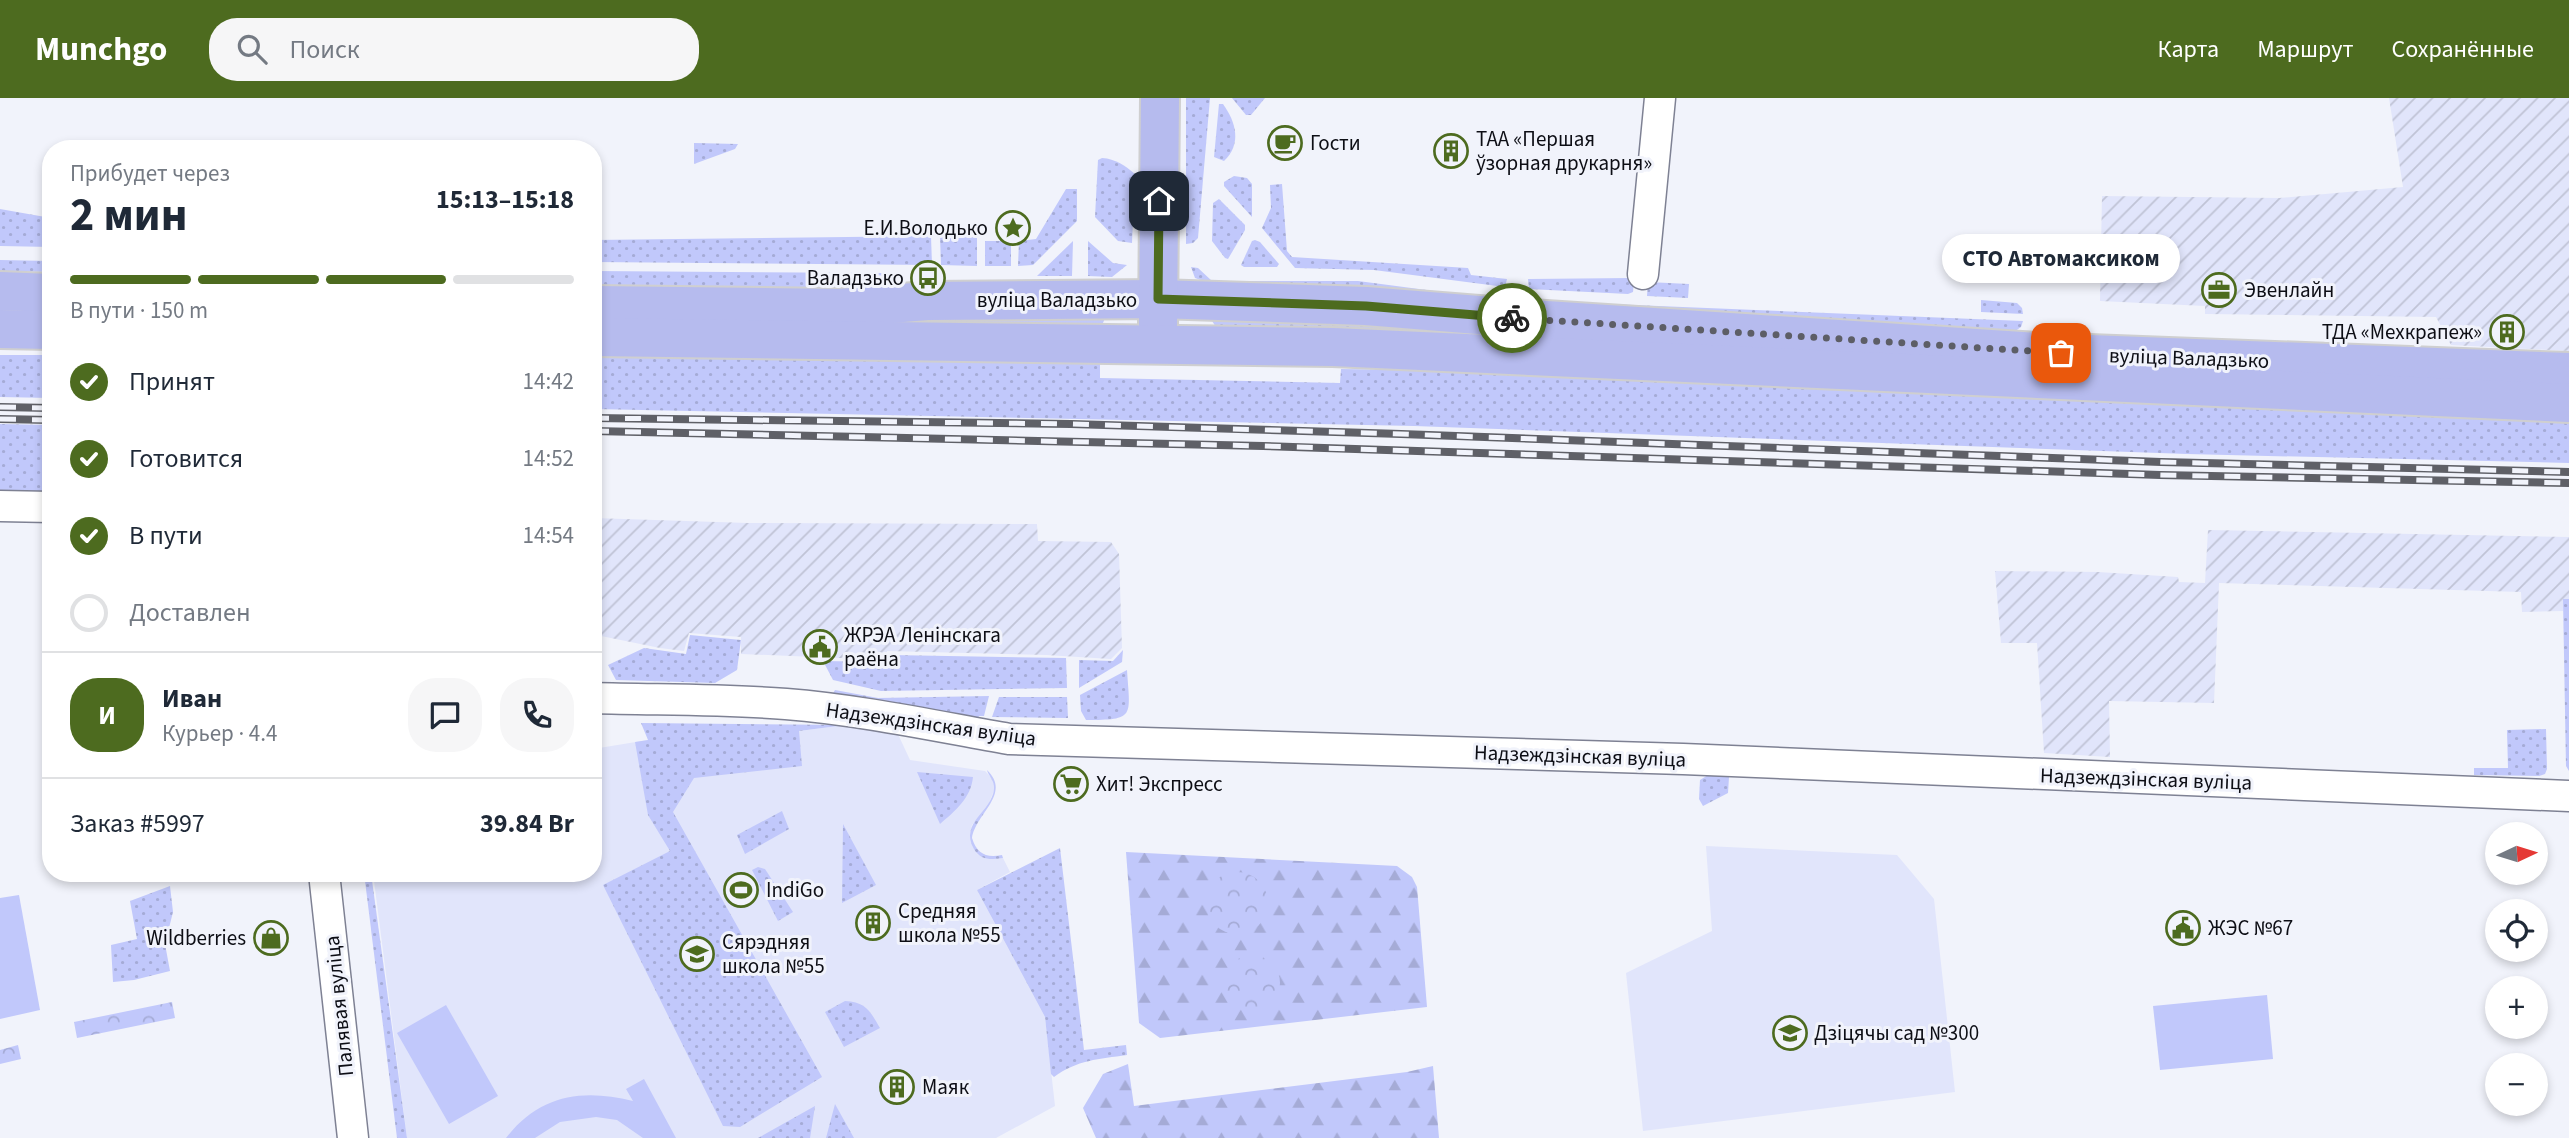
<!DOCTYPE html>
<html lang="ru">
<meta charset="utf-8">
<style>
:root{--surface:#fff;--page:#f6f6f7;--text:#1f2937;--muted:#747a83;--line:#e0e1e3;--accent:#4d6b1f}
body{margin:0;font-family:"Source Sans 3",sans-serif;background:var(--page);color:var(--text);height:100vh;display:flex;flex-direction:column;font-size:26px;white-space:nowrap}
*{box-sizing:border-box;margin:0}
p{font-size:23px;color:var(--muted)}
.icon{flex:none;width:38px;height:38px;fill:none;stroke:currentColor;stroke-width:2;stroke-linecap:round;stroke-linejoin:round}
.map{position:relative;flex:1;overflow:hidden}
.side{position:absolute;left:42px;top:42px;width:560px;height:742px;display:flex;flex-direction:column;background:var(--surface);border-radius:28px;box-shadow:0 4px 10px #0003}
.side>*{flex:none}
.needle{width:46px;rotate:86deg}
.controls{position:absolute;left:2485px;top:724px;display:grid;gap:14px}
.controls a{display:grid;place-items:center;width:63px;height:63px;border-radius:50%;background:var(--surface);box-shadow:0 4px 10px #0003;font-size:35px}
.pin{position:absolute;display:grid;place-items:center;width:60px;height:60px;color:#fff;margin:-30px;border-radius:14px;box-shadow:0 4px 10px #0006}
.courier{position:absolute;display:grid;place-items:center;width:70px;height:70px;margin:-35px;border:5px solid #4d6b1f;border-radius:50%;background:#fff;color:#222;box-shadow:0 2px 9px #0007}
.bubble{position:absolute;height:49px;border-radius:24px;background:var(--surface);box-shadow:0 4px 10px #0003;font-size:23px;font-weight:700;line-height:49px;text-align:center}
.headline em{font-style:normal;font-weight:700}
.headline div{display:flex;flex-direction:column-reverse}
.headline{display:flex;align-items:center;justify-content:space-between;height:119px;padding:0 28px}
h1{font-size:46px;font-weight:700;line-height:52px}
.bar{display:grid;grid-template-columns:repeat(4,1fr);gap:10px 7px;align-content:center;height:84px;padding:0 28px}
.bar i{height:9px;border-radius:5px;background:var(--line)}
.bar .active{background:var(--accent)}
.bar p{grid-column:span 4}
.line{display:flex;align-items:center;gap:18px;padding:0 28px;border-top:2px solid var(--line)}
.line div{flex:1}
.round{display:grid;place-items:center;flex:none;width:74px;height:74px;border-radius:28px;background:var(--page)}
ol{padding:0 28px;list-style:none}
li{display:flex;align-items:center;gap:21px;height:77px}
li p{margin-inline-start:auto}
li .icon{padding:7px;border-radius:50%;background:var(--accent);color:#fff;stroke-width:4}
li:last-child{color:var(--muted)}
li i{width:38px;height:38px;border:4px solid var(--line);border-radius:50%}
header{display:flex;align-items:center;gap:42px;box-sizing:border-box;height:98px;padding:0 35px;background:var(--accent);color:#fff}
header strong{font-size:33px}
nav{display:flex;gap:38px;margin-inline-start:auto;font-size:24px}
.search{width:490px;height:63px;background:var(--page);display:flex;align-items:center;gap:18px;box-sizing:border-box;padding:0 24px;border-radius:28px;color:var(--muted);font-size:26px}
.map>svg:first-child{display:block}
.built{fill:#e1e5fb}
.industrial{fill:url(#industrial-furrows)}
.grass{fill:url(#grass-dots)}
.forest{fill:url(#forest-firs)}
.park{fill:url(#park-crowns)}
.garden{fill:#c1c8fb}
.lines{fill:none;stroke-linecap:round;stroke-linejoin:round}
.minor-casing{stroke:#7e8193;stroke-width:33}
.major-casing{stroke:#cfcfd0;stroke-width:42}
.minor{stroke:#fff;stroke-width:30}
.major{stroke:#b6bbee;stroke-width:38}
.rail-casing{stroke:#5f6067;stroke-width:8}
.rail{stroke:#f1f3fb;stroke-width:5;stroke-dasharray:16;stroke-linecap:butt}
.done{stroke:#5d5e66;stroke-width:7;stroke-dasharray:0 12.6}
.route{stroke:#4d6b1f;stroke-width:9}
.labels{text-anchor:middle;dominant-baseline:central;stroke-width:6;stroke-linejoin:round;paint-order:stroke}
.poi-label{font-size:21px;fill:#0d0e15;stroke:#f1f3fb;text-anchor:start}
.street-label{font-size:21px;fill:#0d0e15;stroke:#f1f3fb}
</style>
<header>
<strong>Munchgo</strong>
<div class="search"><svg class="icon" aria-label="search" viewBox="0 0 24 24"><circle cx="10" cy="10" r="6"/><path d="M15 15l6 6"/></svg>Поиск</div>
<nav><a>Карта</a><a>Маршрут</a><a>Сохранённые</a></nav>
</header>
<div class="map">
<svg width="2569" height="1040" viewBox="0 0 2569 1040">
<defs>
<pattern id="industrial-furrows" width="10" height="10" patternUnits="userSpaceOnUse" patternTransform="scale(1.75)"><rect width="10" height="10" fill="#e1e5fb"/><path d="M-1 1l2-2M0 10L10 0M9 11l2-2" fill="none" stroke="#c0c3d6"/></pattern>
<pattern id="grass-dots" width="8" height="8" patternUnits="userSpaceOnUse" patternTransform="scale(1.75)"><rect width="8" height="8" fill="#c1c8fb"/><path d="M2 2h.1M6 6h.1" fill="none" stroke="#a5abd6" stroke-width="1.8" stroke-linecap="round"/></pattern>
<pattern id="forest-firs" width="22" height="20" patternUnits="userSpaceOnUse" patternTransform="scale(1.75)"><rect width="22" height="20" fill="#c1c8fb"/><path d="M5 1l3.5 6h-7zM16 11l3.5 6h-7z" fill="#a5abd6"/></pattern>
<pattern id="park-crowns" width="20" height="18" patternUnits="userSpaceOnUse" patternTransform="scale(1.75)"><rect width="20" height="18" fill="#c1c8fb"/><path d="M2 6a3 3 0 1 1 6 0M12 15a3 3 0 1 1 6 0" fill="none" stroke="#a5abd6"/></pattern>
</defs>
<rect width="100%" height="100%" fill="#f1f3fb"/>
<!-- built -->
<g class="built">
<path d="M846 627 897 634 910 662 985 673 991 679 995 688 993 695 989 705 972 727 970 735 977 756 995 761 1003 760 1010 774 977 792 1045 919 1055 1008 996 1040H407L373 775H593V651L648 642 799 633Z"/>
<path d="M1706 748 1897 757 1934 801 1955 994 1643 1033 1626 875 1712 833Z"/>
</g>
<!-- industrial -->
<g class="industrial">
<path d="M2389 0H2569V253L2451 247 2436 219 2205 216V208L2100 203 2102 98 2279 100 2403 89Z"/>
<path d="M593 420 748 425 1037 426 1038 443 1111 444 1119 456 1122 550 1111 561 1046 557 887 553V562L741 556V539L689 535 684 553 660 550 601 538 593 542Z"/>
<path d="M2208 432 2569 439V501H2563V513L2522 514 2521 494 2219 485 2214 605 2109 603 2110 659 2044 655 2037 545H2001L1995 473 2098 474 2178 479 2179 484 2205 485Z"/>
</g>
<!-- grass -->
<g class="grass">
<path d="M1186 0H1210L1198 140 1193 145 1186 146Z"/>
<path d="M1232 0H1265L1251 17H1246Z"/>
<path d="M1219 6H1223C1236 24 1242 46 1224 63L1214 59Z"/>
<path d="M694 45 738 46 735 51 694 66Z"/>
<path d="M1102 60C1116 61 1124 67 1135 76L1132 145 1118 143 1095 119 1098 62Z"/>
<path d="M1234 78 1247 80 1252 86V119L1224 88V84Z"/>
<path d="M1282 86 1287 153 1292 159 1468 170 1471 177 1507 181 1505 189 1374 172 1295 170 1262 130 1271 110 1270 87Z"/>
<path d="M1066 91H1077V123L1033 167 1018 168 1019 143 1036 141Z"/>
<path d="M1219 101 1245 127V132L1228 161 1225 160 1212 143 1213 105Z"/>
<path d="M0 111 51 120V149L0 148Z"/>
<path d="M931 138 932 167 593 164V142Z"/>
<path d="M940 138H977V168L941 167Z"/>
<path d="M1255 142 1260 144 1279 166 1277 169H1244L1241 167 1252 143Z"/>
<rect x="985" y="143" width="26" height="25"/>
<path d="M1073 143 1072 178H1037Z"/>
<path d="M1088 143 1113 165 1127 167 1112 179 1088 178Z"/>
<path d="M0 162 51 163V174L0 173Z"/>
<path d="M1191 169 1198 170 1212 183H1358L1503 202 1209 185 1195 180Z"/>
<path d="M593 173 885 175 887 179 866 187 823 193 593 192Z"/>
<path d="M1528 181 1630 180 1634 181 1633 194 1628 196 1529 191Z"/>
<path d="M1648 184 1689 186 1688 200 1647 198Z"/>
<path d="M1981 202 2017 205 2022 210 2023 216 1981 214Z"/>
<path d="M1537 203 2023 223 2021 229 2014 234Z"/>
<path d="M593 220H1105L1103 225 1099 227H931Z"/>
<path d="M1212 223 1388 228 1818 255 1330 230 1216 229Z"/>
<path d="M593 256 1100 263V280L1340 285 1341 271 1410 272 1450 265 2569 315V365L2187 356 1414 328 593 311Z"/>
<path d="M0 257H51V300L0 299Z"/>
<path d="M0 326 51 327V398L0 397Z"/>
<path d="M2563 501H2569V673L2566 668Z"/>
<path d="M690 537 741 542 737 572 715 585 616 582 608 567 644 550 686 556Z"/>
<path d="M1123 552 1122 564 1079 590V562L1113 563Z"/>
<path d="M891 557 1066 560 1067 590 881 593 833 582 823 563 889 564Z"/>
<path d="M1127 572C1130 619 1136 622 1086 622L1081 613 1080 597Z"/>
<path d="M835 592 878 600 989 598 984 618H979L976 625 832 597Z"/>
<path d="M999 599H1067L1068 620 992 619Z"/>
<path d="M641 625 846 627 799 633 802 668 694 680 673 714 822 979 740 1029 723 1028 603 787 670 753 648 717 635 644 648 642Z"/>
<path d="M2546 631 2547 671 2545 676 2539 678 2474 677V670H2508L2507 632Z"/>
<path d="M987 672C1012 696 976 715 972 740 977 756 986 760 1002 757L1003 760C991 762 980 762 974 751 959 724 992 714 994 691 995 683 988 677 987 672Z"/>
<path d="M917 674 973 679C971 700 955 713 940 726Z"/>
<path d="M1713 674H1726L1729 679 1728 695 1703 708 1699 701 1700 682Z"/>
<path d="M782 713 789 731 745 756 737 737Z"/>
<path d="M843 726 876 787 842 805Z"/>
<path d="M1060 750 1084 952 1126 947 1127 957C1099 961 1077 962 1054 979L1051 976 1045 919 977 792Z"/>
<path d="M758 769 765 771 793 814 778 823 752 772Z"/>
<path d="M364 775H371L407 1040H397Z"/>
<path d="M170 788 173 814 165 846 170 873 134 882 113 884 111 847 137 841 130 803Z"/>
<path d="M845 903C866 904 870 913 880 930L844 949 825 914Z"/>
<path d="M835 1006 854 1040H826Z"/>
<path d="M815 1008 810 1040H758Z"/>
</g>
<!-- forest -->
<g class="forest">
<path d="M1126 754 1397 768 1412 779 1417 789 1427 909 1160 940 1139 925Z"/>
<path d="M1128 966 1134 1008 1407 974 1433 968 1439 1040H1096L1083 1010 1103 976Z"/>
</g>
<!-- park -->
<g class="park">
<circle cx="1237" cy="805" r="31"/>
<circle cx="1252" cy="885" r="28"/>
<path d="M172 904 175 920 77 940 74 924Z"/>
<path d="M18 947 21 961 0 966V952Z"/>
</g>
<!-- garden -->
<g class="garden">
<path d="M19 797 40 912 0 921V800Z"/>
<path d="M2267 897 2273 961 2160 972 2153 908Z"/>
<path d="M446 907 498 998 449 1026 397 935Z"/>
<path d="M644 981 676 1040H643L617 1022 596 1019 560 1024 535 1040H506C539 997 582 990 633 1003L626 991Z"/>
</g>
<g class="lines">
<!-- minor casing -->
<g class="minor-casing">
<g id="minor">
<path d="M1643 176 1660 0"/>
<path d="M0 408 51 409"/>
<path d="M593 600C657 602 722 601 786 606 861 612 935 628 1009 641L1683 661 2569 698"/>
<path d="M324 775 353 1040"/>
</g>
</g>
<!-- major casing -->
<g class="major-casing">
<g id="major">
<path d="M0 193 51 195"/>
<path d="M593 207 840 210 927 203 1158 201 1366 208 1516 220 2036 254 2569 274"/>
<path d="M1158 226 1160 0"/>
<path d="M0 231 51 232"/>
<path d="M593 239 1333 249 2569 305"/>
</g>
</g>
<!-- minor -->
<use href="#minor" class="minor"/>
<!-- major -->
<use href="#major" class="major"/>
<!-- rail casing -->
<g class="rail-casing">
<g id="rail">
<path d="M0 309 51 310"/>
<path d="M593 320 1071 326 1401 336 2161 364 2569 374"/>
<path d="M0 321 51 322"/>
<path d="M593 333 1263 348 2160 377 2569 385"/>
</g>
</g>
<!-- rail -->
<use href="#rail" class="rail"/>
</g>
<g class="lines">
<!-- done -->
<path class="done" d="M1512 220 2061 255"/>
<!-- route -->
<path class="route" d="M1159 103 1158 201 1366 208 1512 220"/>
</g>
<!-- icons -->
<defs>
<g id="cafe-ring" transform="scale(1.75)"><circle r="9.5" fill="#f1f3fb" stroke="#4d6b1f" stroke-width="1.5"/><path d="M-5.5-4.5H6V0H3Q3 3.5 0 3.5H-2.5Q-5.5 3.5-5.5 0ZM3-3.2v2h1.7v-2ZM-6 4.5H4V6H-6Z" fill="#4d6b1f"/></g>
<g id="building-ring" transform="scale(1.75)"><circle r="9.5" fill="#f1f3fb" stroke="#4d6b1f" stroke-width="1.5"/><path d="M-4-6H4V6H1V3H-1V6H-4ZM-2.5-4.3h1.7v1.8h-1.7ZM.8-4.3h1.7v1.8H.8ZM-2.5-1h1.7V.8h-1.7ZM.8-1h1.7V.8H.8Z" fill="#4d6b1f"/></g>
<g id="sight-ring" transform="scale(1.75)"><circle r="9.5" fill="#f1f3fb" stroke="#4d6b1f" stroke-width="1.5"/><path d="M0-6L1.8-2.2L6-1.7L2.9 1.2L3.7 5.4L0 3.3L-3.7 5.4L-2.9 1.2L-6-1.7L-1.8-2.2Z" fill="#4d6b1f"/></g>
<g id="bus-ring" transform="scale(1.75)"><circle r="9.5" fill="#f1f3fb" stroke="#4d6b1f" stroke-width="1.5"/><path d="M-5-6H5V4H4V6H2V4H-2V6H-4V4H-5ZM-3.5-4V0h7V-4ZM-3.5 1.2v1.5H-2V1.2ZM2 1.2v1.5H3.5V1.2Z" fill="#4d6b1f"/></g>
<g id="office-ring" transform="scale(1.75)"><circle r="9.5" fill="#f1f3fb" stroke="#4d6b1f" stroke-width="1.5"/><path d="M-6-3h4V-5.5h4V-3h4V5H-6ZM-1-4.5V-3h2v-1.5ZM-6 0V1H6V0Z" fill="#4d6b1f"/></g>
<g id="civic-ring" transform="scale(1.75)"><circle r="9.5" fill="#f1f3fb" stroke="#4d6b1f" stroke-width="1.5"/><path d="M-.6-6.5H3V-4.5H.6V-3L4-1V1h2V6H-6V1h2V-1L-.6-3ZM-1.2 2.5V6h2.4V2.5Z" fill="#4d6b1f"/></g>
<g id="supermarket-ring" transform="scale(1.75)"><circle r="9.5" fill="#f1f3fb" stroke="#4d6b1f" stroke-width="1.5"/><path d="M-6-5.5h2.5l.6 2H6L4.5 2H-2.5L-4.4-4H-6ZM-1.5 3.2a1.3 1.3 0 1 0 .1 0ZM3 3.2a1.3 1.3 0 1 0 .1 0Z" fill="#4d6b1f"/></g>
<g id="stadium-ring" transform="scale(1.75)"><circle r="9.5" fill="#f1f3fb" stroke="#4d6b1f" stroke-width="1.5"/><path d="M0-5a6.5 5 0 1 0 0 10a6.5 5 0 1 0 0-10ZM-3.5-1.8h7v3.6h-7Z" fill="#4d6b1f"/></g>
<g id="shop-ring" transform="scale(1.75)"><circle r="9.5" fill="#f1f3fb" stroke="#4d6b1f" stroke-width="1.5"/><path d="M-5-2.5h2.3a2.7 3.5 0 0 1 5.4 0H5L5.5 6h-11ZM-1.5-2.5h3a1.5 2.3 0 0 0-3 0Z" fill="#4d6b1f"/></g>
<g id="school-ring" transform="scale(1.75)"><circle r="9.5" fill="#f1f3fb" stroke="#4d6b1f" stroke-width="1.5"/><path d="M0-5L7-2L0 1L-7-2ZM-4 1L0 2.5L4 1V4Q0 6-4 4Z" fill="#4d6b1f"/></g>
</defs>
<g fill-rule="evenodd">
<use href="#cafe-ring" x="1285" y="45"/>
<use href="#building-ring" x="1451" y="53"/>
<use href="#sight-ring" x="1013" y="130"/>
<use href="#bus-ring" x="928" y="180"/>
<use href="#office-ring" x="2219" y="192"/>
<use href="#building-ring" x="2507" y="234"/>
<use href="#civic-ring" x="820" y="549"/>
<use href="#supermarket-ring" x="1071" y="686"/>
<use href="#stadium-ring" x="741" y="792"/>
<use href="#building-ring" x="873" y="825"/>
<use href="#civic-ring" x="2183" y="830"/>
<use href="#shop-ring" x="271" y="840"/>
<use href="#school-ring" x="697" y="856"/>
<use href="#school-ring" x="1790" y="935"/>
<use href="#building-ring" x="897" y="989"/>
</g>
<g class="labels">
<!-- poi labels -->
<g class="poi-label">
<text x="1476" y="41">ТАА «Першая<tspan x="1476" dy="24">ўзорная друкарня»</tspan></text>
<text x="1310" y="45">Гости</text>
<text x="988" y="130" text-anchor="end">Е.И.Володько</text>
<text x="904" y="180" text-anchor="end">Валадзько</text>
<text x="2244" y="192">Эвенлайн</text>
<text x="2482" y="234" text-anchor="end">ТДА «Мехкрапеж»</text>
<text x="844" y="537">ЖРЭА Ленінскага<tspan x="844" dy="24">раёна</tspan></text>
<text x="1096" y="686">Хит! Экспресс</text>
<text x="766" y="792">IndiGo</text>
<text x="898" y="813">Средняя<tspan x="898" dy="24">школа №55</tspan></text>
<text x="2208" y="830">ЖЭС №67</text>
<text x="246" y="840" text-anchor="end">Wildberries</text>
<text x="722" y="844">Сярэдняя<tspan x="722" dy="24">школа №55</tspan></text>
<text x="1814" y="935">Дзіцячы сад №300</text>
<text x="922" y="989">Маяк</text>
</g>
<!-- street labels -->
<g class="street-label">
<text x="1057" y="202">вуліца Валадзько</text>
<text transform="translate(2189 260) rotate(2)">вуліца Валадзько</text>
<text transform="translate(931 626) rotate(8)">Надзеждзінская вуліца</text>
<text transform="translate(1580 658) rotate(2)">Надзеждзінская вуліца</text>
<text transform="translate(2146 681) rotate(2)">Надзеждзінская вуліца</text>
<text transform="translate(339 908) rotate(-96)">Палявая вуліца</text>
</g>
</g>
</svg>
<div class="controls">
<a><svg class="needle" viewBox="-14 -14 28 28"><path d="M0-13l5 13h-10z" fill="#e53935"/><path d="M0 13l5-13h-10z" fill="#747a83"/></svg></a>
<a><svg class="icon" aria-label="locate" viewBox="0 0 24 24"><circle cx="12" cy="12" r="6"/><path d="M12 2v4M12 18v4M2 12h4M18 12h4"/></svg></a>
<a>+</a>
<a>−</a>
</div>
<div class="pin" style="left:2061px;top:255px;background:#ea580c"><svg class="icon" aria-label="bag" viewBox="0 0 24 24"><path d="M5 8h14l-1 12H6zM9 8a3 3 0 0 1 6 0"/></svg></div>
<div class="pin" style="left:1159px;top:103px;background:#1f2937"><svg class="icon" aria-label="home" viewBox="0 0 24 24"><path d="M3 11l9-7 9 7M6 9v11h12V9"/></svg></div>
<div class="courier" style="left:1512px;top:220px"><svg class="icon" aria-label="bike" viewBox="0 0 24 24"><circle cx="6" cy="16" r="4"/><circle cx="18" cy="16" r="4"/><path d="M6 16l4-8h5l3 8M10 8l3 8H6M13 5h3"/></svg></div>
<div class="bubble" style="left:1942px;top:136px;width:238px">СТО Автомаксиком</div>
<section class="side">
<div class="headline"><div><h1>2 мин</h1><p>Прибудет через</p></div><em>15:13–15:18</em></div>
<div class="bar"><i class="active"></i><i class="active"></i><i class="active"></i><i></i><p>В пути · 150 m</p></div>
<ol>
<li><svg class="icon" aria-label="check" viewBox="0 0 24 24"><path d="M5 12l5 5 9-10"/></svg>Принят<p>14:42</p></li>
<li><svg class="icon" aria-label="check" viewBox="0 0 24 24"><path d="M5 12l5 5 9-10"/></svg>Готовится<p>14:52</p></li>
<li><svg class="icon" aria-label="check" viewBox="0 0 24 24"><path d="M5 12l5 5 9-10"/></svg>В пути<p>14:54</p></li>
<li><i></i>Доставлен</li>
</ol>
<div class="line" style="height:126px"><b class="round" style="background:var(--accent);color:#fff">И</b><div><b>Иван</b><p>Курьер · 4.4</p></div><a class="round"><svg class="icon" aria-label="chat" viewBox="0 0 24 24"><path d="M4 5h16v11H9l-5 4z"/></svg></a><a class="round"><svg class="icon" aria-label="phone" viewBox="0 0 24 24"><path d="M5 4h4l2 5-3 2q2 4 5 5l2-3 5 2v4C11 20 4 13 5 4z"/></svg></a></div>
<div class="line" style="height:91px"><div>Заказ #5997</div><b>39.84 Br</b></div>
</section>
</div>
